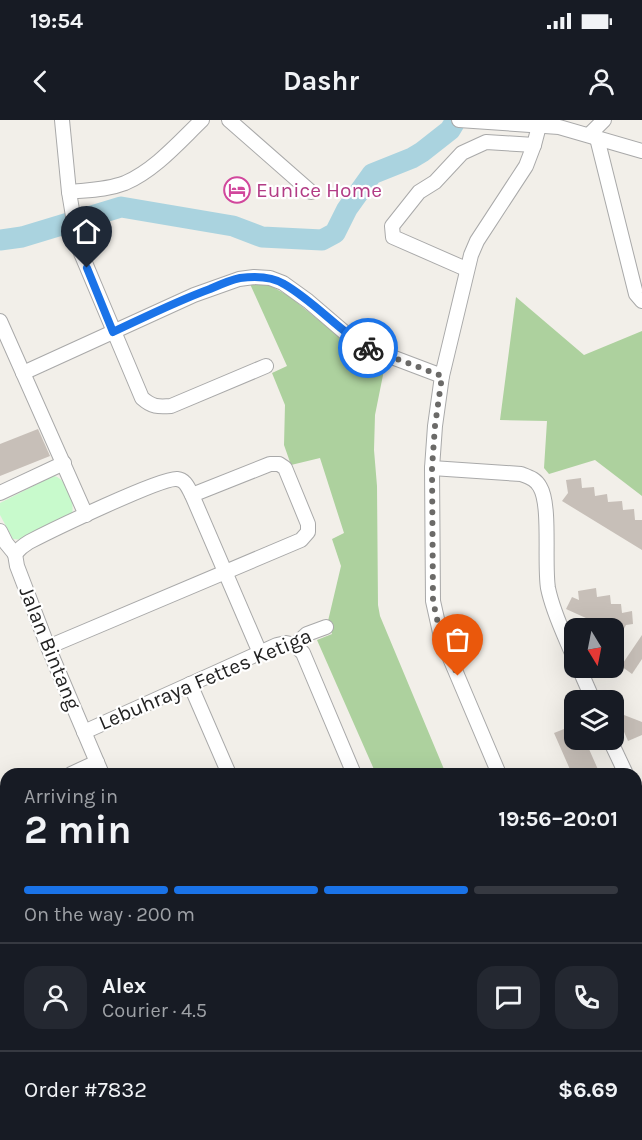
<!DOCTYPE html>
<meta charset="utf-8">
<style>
:root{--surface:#171b24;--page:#242831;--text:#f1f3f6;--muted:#9ea1a6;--line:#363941;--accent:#1a73e8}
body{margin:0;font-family:Karla,sans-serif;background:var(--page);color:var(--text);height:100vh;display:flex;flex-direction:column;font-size:22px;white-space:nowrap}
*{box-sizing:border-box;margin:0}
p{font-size:20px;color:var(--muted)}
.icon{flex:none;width:33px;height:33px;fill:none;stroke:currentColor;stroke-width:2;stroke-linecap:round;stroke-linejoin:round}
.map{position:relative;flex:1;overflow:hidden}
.side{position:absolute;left:0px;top:648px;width:642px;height:372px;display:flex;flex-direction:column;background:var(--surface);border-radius:18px 18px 0 0;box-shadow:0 6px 24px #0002}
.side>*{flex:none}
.needle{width:39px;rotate:170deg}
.fabs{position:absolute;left:564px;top:498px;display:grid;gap:12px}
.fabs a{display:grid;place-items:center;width:60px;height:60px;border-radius:12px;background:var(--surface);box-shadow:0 6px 24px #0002;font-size:30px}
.pin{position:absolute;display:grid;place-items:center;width:51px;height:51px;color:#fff;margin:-62px -26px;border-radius:50% 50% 50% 0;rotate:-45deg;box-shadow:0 0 6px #0007}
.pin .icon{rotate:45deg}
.courier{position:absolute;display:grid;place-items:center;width:60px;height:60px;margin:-30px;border:4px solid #1a73e8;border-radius:50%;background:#fff;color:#222;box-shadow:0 2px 8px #0007}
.overview em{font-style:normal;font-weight:700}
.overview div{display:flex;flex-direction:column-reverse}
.overview{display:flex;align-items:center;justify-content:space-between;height:102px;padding:0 24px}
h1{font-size:39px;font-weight:700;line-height:45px}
.bar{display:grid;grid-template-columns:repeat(4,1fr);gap:9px 6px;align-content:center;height:72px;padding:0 24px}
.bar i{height:8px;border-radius:4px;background:var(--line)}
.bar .selected{background:var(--accent)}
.bar p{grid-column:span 4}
.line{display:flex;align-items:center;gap:15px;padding:0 24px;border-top:2px solid var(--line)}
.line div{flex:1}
.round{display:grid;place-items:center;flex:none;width:63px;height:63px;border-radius:18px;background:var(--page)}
.status{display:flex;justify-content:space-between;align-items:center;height:42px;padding:0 30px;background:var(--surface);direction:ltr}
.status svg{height:16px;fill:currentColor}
header{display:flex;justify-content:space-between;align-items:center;height:78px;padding:0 24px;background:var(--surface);font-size:27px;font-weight:700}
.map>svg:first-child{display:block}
.forest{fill:#add19e}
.park{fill:#c8facc}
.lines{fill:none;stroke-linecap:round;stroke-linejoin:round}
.river{stroke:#aad3df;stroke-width:21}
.building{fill:#c7bfb8}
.minor-casing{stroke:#a9a9a9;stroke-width:16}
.tertiary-casing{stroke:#a9a9a9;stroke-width:20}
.minor{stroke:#fff;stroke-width:14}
.tertiary{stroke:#fff;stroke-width:18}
.done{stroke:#6b6a68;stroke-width:6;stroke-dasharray:0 10.8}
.route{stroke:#1a73e8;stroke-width:8}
.labels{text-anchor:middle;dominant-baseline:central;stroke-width:4.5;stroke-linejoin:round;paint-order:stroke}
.hotel-label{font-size:21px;fill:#b23c85;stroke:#fff;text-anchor:start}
.street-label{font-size:21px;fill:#222;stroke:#fff}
</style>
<div class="status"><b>19:54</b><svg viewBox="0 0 49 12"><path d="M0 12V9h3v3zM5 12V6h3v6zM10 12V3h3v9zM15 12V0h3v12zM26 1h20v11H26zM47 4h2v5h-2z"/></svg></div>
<header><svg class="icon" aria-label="back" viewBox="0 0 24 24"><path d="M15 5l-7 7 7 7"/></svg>Dashr<svg class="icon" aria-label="person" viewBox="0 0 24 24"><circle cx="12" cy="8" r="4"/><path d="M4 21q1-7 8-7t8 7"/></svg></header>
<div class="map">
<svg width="642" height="1020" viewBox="0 0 642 1020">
<rect width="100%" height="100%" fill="#f2efe9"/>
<!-- forest -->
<g class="forest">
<path d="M250 164 269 165 289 176 353 228 385 245 375 295 374 330 377 366 378 485 380 496 446 654H376L317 520 332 514 328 501 341 446 332 419 344 413 320 338 291 345 284 325 285 285 272 253 287 246Z"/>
<path d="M516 177 584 235 642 211V376L595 340 549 354 544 348 547 301 500 300Z"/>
<path d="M636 796 642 802V1020H616L617 1014H636Z"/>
</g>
<!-- park -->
<path class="park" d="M53 356C66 357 75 381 72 394L23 420 13 419 0 395V383Z"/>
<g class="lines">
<!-- river -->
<path class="river" d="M0 120 22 117 121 87 233 106 262 117 322 120 335 113 347 89 372 54 412 38 422 32 450 10 456 0"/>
</g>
<!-- building -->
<g class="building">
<path d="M38 309 50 336 0 356V324Z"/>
<path d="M581 358 582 368 594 367 595 376 607 374 608 382 622 381 623 390 634 389 635 400H642V430L562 381 568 373 566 360Z"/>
<path d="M596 468 597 477 610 475 611 484H621L622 493 632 491 633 504 626 505 621 514 614 511V508H608L566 489 572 477 579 480 578 471Z"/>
<path d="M642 515V539L632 554 621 546Z"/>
<path d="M624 595 642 602V615L628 621 621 605Z"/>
<path d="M574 605V620H585L600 654H572L554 613Z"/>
</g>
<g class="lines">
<!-- minor casing -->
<g class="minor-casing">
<g id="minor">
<path d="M62 0 69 72 78 126 142 278C152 287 158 287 171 286L266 246"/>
<path d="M229 0 311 72"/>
<path d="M459 0 559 7 642 31"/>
<path d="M589 15 604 0"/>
<path d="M597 18 636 174 642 181"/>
<path d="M69 72C88 70 107 70 125 63 155 50 179 22 202 0"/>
<path d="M466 149 393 117 392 106 419 72 435 62 462 33 486 22 534 25"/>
<path d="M0 201 86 395"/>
<path d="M23 253 194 175 239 159 254 157 270 158 283 163 308 181 350 217 368 228 442 256"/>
<path d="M432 348 521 354C529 357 536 359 540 367 551 385 544 444 548 468 553 493 565 516 574 538"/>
<path d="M0 373 64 343"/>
<path d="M0 411 6 423 15 434"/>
<path d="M15 434C19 429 24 425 29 422 50 411 162 357 177 359 186 360 188 368 192 375L260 533"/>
<path d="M15 434 17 446 48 527 102 654"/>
<path d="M295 525 303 533 354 654"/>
<path d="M48 527 301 420 308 412V404L285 348 279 344H270L192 375"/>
<path d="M579 548 593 580"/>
<path d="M190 564 229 654"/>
<path d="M84 612 277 525 286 523 295 525 307 514 326 507"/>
<path d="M610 620 626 654"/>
<path d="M71 654 97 642"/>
<path d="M499 654 441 517 433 481 432 348 435 306 442 256 471 135 477 121 526 46 534 25 539 6"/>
<path d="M636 678 642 691"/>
<path d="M0 691 6 686"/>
<path d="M636 748 642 744"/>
<path d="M0 794 6 792"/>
<path d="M184 1020V1014"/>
<path d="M270 1020V1014"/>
</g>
</g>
<!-- tertiary casing -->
<g class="tertiary-casing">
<g id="tertiary">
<path d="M0 748 6 757"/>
<path d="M63 1014V1020"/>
</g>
</g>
<!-- minor -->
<use href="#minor" class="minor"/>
<!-- tertiary -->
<use href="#tertiary" class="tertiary"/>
</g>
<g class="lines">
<!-- done -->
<path class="done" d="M368 228 442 256 435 306 432 348 433 481 441 517 458 556"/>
<!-- route -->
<path class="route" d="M87 148 113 212C145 197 177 181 210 169 219 165 230 160 240 158 255 156 271 156 284 164 315 182 338 210 368 228"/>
</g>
<!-- icons -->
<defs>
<g id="hotel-ring" transform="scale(1.35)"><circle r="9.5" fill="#fff" stroke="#d1479c" stroke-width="1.5"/><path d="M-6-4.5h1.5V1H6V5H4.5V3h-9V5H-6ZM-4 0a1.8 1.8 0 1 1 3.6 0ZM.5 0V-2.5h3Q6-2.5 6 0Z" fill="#d1479c"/></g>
</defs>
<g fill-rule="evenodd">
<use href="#hotel-ring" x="237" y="70"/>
</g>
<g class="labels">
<!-- hotel labels -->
<g class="hotel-label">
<text x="256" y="70">Eunice Home</text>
</g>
<!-- street labels -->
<g class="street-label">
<text transform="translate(50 528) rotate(68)">Jalan Bintang</text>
<text transform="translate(205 559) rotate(-23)">Lebuhraya Fettes Ketiga</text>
</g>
</g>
</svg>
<div class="fabs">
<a><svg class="needle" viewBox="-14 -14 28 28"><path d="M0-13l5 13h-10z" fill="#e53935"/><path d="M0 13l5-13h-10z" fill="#9ea1a6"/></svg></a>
<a><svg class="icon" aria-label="layers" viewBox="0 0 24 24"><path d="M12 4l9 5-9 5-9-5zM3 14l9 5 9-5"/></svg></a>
</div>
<div class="pin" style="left:458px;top:556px;background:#ea580c"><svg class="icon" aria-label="bag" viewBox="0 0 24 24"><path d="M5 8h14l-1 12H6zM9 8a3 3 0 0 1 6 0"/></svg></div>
<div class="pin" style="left:87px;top:148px;background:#1f2937"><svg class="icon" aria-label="home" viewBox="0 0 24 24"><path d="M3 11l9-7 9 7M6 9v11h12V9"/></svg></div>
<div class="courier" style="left:368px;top:228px"><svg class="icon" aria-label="bike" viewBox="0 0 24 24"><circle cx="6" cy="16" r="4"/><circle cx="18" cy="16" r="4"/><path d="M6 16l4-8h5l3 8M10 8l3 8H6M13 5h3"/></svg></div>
<section class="side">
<div class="overview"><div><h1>2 min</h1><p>Arriving in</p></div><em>19:56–20:01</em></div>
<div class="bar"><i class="selected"></i><i class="selected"></i><i class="selected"></i><i></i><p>On the way · 200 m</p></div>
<div class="line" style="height:108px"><a class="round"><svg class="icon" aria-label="person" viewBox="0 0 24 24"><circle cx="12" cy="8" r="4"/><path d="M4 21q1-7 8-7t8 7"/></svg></a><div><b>Alex</b><p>Courier · 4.5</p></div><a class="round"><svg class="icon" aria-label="chat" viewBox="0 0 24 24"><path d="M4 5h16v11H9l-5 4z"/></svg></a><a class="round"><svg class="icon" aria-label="phone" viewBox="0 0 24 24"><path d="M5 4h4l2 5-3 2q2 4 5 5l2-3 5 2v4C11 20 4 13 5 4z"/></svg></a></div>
<div class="line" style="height:78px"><div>Order #7832</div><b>$6.69</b></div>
</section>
</div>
